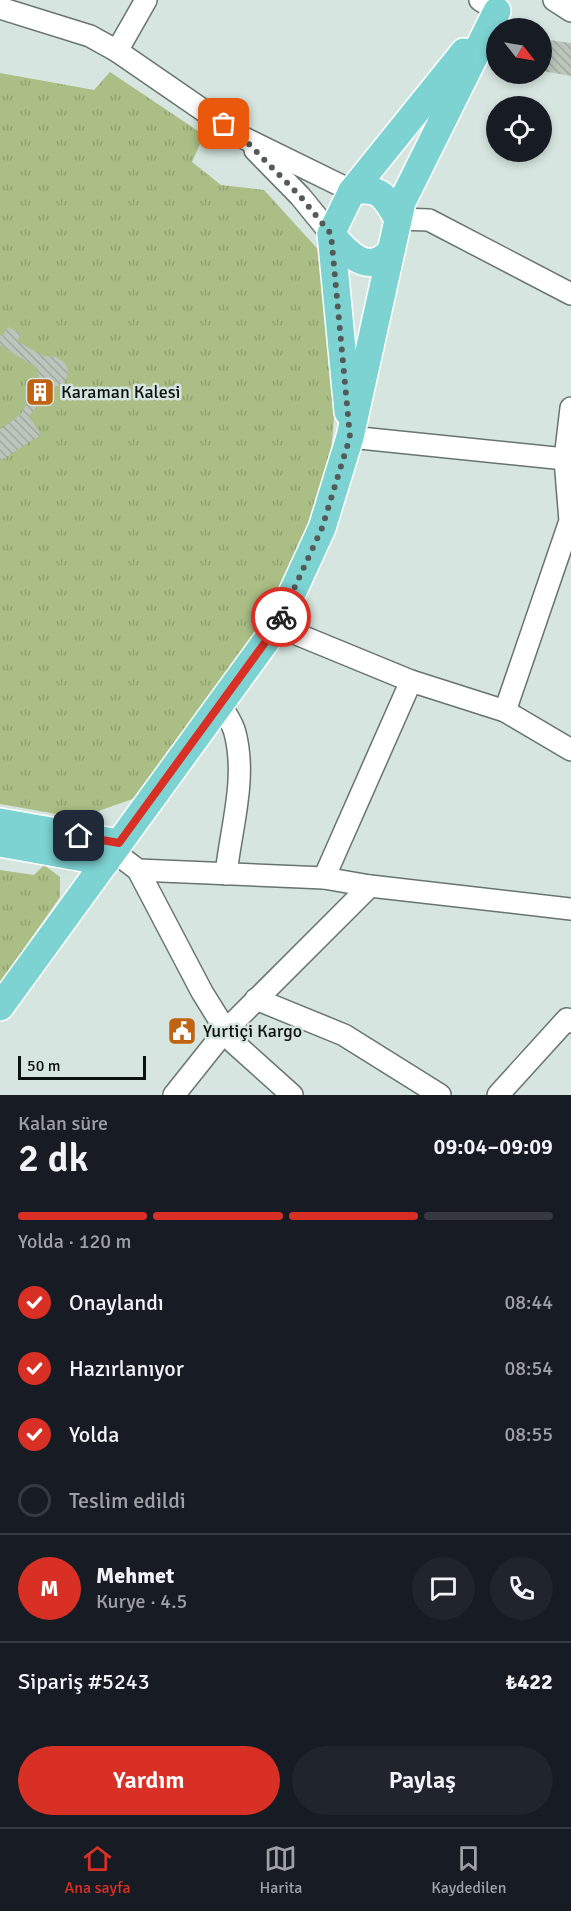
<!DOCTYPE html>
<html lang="tr">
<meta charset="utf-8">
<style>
:root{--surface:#171b24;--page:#20242c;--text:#f1f3f6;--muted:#9ea1a6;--line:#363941;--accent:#d93025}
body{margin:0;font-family:Signika,sans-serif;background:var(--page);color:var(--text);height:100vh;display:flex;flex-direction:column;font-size:22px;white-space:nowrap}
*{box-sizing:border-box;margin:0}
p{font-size:20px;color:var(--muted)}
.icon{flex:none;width:33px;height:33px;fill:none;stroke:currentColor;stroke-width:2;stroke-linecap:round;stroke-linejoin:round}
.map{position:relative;height:1095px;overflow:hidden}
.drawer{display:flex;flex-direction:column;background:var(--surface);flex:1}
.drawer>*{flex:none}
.needle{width:39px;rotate:121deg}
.buttons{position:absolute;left:486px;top:18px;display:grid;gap:12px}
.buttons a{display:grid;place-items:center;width:66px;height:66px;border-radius:50%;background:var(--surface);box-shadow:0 3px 9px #0003;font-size:30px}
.scale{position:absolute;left:18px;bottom:15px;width:128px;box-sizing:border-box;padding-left:6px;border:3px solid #0c110f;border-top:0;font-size:16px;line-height:21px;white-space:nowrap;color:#0c110f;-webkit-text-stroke:4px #d6e5df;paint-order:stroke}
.pin{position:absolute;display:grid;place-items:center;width:51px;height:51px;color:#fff;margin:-26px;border-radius:12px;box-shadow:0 3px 9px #0006}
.courier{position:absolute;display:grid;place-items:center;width:60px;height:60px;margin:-30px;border:4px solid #d93025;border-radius:50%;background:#fff;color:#222;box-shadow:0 2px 8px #0007}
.headline em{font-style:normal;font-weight:600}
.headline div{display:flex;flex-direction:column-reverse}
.headline{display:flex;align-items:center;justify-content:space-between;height:102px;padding:0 18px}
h1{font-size:39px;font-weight:600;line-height:45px}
.bar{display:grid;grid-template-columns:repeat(4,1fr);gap:9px 6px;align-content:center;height:72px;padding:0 18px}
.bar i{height:8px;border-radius:4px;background:var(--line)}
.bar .selected{background:var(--accent)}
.bar p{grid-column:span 4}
.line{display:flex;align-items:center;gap:15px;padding:0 18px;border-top:2px solid var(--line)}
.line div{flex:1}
.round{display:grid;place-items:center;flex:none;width:63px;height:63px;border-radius:32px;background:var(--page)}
ol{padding:0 18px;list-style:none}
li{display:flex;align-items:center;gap:18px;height:66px}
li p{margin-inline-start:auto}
li .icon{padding:6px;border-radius:50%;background:var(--accent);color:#fff;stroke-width:4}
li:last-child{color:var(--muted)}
li i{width:33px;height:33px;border:3px solid var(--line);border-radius:50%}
.primary-button{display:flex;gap:12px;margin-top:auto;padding:12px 18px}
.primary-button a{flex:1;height:69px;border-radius:36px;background:var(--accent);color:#fff;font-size:24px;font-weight:600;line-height:69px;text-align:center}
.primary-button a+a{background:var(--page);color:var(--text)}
.menu{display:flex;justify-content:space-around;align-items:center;height:84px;border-top:2px solid var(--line);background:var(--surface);font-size:16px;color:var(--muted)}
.menu a{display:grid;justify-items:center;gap:3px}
.menu .selected{color:var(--accent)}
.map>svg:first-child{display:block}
.grass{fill:url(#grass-tufts)}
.building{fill:url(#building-back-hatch)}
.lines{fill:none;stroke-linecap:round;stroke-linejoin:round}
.minor-casing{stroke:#67746f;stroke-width:24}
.major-casing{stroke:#fff;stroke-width:30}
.minor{stroke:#fff;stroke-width:21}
.major{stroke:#7cd3d2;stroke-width:27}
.done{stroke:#535b58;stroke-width:6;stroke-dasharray:0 10.8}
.route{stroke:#d93025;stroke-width:8}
.labels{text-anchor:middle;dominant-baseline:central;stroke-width:5;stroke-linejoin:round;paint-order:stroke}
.poi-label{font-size:18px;fill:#0c110f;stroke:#d6e5df;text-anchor:start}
</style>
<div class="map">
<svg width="571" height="1095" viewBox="0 0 571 1095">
<defs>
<pattern id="grass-tufts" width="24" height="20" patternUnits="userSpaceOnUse" patternTransform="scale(1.5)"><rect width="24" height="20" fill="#aabe85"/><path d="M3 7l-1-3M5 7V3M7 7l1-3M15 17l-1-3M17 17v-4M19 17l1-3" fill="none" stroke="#91a272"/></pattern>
<pattern id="building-back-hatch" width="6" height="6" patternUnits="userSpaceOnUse" patternTransform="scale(1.5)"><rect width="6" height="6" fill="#bbc5bb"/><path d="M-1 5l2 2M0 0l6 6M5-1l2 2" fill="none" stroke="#a0a8a0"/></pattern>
</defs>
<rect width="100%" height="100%" fill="#d6e5df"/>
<!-- grass -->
<g class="grass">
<path d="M110 72 204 135 192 162 221 185 264 190 325 257 338 372 330 464 278 605 141 796 90 814 62 815 0 804V73L94 90Z"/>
<path d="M44 865 60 877V897L0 983V870L34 875Z"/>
</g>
<!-- building -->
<g class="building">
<path d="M542 39 571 43V76L542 71Z"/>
<path d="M8 327 21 334 17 341 44 356 56 357 65 363 68 371 65 382 54 388 51 385 29 417 41 435 0 461V430L21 414 40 380 37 368 0 345V335L2 336Z"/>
</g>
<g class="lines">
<!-- minor casing -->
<g class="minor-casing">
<g id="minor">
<path d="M480 0 497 11"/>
<path d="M554 0 571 11"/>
<path d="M0 8 90 36 117 51 242 137 352 191"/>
<path d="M117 51 146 0"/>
<path d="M255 150 300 196 331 234"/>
<path d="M398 219 429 220 571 294"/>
<path d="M350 437 565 459"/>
<path d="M277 626 411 681 505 711 571 750"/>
<path d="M220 704C225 713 233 723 235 733 247 778 231 828 226 874"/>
<path d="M505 711 570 521 565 459 571 408"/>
<path d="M113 851 138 870 202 992 233 1042 292 1095"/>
<path d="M138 870 324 878 370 886 571 909"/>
<path d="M324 878 411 681"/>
<path d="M256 999 344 1035 440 1095"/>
<path d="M174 1095 225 1031 370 886"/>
<path d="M498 1095 567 1019 571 1022"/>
</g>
</g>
<!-- major casing -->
<g class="major-casing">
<g id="major">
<path d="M352 191C381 187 384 195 398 219"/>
<path d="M331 234C342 247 361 270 380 260 384 258 388 254 391 251"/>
<path d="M348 412 331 234 352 191 464 52"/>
<path d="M0 822 119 843"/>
<path d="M0 843 106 862"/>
<path d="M0 1007 277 626 322 528 350 437 402 202 497 11"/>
</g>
</g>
<!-- minor -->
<use href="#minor" class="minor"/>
<!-- major -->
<use href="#major" class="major"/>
</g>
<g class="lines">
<!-- done -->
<path class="done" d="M224 124 242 137 300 196 331 234 350 437 322 528 281 617"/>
<!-- route -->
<path class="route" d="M79 836 119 843 277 626 281 617"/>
</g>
<!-- icons -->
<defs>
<g id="building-square" transform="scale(1.5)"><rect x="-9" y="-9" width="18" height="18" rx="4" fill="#c06413" stroke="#d6e5df"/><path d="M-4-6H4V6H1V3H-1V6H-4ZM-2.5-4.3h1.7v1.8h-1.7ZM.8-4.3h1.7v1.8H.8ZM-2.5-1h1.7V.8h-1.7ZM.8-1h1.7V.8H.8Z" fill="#fff"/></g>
<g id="civic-square" transform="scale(1.5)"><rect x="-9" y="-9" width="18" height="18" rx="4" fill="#c06413" stroke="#d6e5df"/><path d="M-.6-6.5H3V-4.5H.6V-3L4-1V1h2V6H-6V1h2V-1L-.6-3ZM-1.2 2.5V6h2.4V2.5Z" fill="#fff"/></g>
</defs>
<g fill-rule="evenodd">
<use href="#building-square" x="40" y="392"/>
<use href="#civic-square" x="182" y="1031"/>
</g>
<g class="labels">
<!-- poi labels -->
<g class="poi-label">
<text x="61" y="392">Karaman Kalesi</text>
<text x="203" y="1031">Yurtiçi Kargo</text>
</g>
</g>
</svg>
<div class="buttons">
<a><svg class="needle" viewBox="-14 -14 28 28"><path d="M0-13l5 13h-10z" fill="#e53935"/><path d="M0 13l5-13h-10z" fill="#9ea1a6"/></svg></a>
<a><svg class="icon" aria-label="locate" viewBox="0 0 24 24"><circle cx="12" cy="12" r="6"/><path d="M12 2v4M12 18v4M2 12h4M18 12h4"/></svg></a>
</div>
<div class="scale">50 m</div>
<div class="pin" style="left:224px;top:124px;background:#ea580c"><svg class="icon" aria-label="bag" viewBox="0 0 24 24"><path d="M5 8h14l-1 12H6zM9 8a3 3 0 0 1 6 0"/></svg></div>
<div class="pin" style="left:79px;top:836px;background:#1f2937"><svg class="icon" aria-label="home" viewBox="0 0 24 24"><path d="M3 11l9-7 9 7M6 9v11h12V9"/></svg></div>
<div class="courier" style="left:281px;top:617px"><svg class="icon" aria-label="bike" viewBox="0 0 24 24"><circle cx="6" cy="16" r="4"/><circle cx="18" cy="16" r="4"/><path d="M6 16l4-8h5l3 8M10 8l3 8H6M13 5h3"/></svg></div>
</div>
<section class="drawer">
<div class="headline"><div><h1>2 dk</h1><p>Kalan süre</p></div><em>09:04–09:09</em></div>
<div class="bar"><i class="selected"></i><i class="selected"></i><i class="selected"></i><i></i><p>Yolda · 120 m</p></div>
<ol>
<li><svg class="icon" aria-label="check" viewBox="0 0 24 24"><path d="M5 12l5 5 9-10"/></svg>Onaylandı<p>08:44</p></li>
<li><svg class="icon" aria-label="check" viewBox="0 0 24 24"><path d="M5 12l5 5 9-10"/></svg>Hazırlanıyor<p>08:54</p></li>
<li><svg class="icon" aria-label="check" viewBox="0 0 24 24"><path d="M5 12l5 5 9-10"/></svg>Yolda<p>08:55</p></li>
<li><i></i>Teslim edildi</li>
</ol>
<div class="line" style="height:108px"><b class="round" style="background:var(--accent);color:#fff">M</b><div><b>Mehmet</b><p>Kurye · 4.5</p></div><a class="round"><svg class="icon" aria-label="chat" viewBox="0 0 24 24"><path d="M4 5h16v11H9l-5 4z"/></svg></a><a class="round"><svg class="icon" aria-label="phone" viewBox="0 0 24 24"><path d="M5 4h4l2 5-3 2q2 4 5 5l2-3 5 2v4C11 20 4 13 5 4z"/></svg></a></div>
<div class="line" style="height:78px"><div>Sipariş #5243</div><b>₺422</b></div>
<div class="primary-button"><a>Yardım</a><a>Paylaş</a></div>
</section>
<nav class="menu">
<a class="selected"><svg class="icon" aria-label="home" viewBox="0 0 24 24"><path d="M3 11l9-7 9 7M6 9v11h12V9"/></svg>Ana sayfa</a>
<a><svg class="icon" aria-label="map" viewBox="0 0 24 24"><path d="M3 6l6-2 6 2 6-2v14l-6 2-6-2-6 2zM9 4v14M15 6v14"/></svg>Harita</a>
<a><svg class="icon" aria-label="saved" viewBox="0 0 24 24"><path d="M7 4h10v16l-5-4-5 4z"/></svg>Kaydedilen</a>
</nav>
